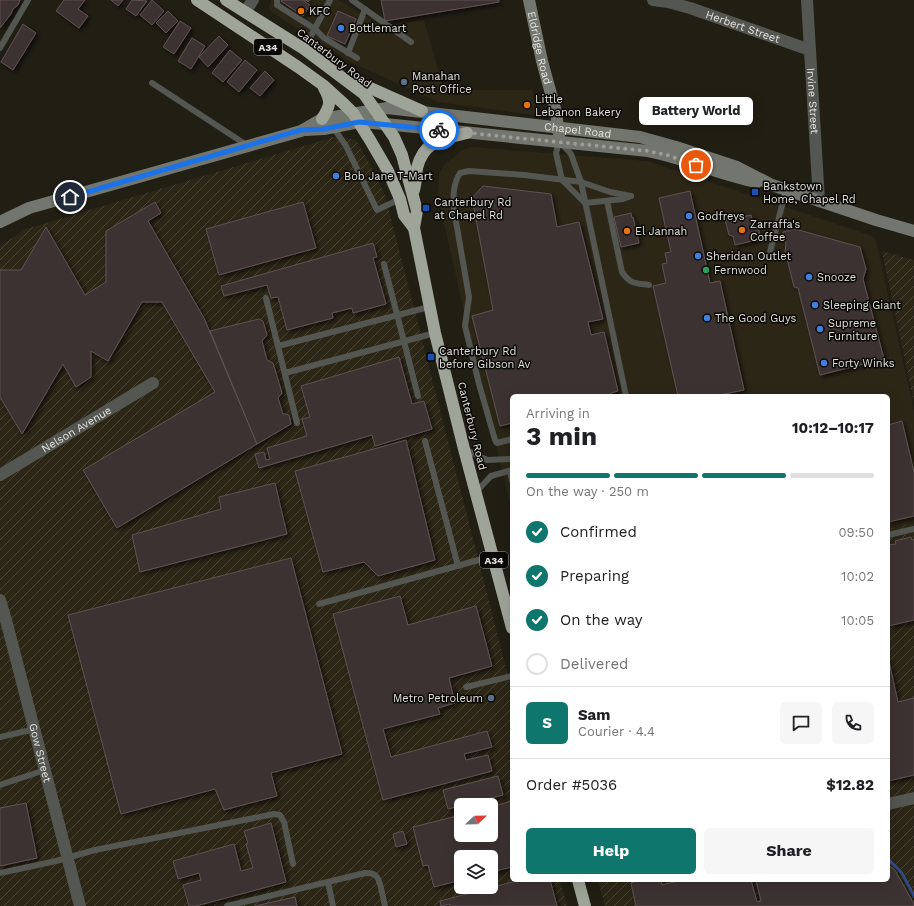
<!DOCTYPE html>
<meta charset="utf-8">
<style>
:root{--surface:#fff;--page:#f6f6f6;--text:#202124;--muted:#757577;--line:#e0e0e0;--accent:#0f766e}
body{margin:0;font-family:"Work Sans",sans-serif;background:var(--page);color:var(--text);height:100vh;display:flex;flex-direction:column;font-size:15px;white-space:nowrap}
*{box-sizing:border-box;margin:0}
p{font-size:13px;color:var(--muted)}
.icon{flex:none;width:22px;height:22px;fill:none;stroke:currentColor;stroke-width:2;stroke-linecap:round;stroke-linejoin:round}
.map{position:relative;flex:1;overflow:hidden}
.panel{position:absolute;left:510px;top:394px;width:380px;height:488px;display:flex;flex-direction:column;background:var(--surface);border-radius:6px;box-shadow:0 4px 16px #0002}
.panel>*{flex:none}
.needle{width:26px;rotate:68deg}
.buttons{position:absolute;left:454px;top:798px;display:grid;gap:8px}
.buttons a{display:grid;place-items:center;width:44px;height:44px;border-radius:6px;background:var(--surface);box-shadow:0 4px 16px #0002;font-size:20px}
.pin{position:absolute;display:grid;place-items:center;width:34px;height:34px;color:#fff;margin:-17px;border:2px solid #fff;border-radius:50%;box-shadow:0 1px 4px #0007}
.courier{position:absolute;display:grid;place-items:center;width:40px;height:40px;margin:-20px;border:3px solid #1a73e8;border-radius:50%;background:#fff;color:#222;box-shadow:0 1px 5px #0007}
.bubble{position:absolute;height:28px;border-radius:6px;background:var(--surface);box-shadow:0 4px 16px #0002;font-size:13px;font-weight:700;line-height:28px;text-align:center}
.headline em{font-style:normal;font-weight:700}
.headline div{display:flex;flex-direction:column-reverse}
.headline{display:flex;align-items:center;justify-content:space-between;height:68px;padding:0 16px}
h1{font-size:26px;font-weight:700;line-height:30px}
.bar{display:grid;grid-template-columns:repeat(4,1fr);gap:6px 4px;align-content:center;height:48px;padding:0 16px}
.bar i{height:5px;border-radius:3px;background:var(--line)}
.bar .selected{background:var(--accent)}
.bar p{grid-column:span 4}
.line{display:flex;align-items:center;gap:10px;padding:0 16px;border-top:1px solid var(--line)}
.line div{flex:1}
.round{display:grid;place-items:center;flex:none;width:42px;height:42px;border-radius:6px;background:var(--page)}
ol{padding:0 16px;list-style:none}
li{display:flex;align-items:center;gap:12px;height:44px}
li p{margin-inline-start:auto}
li .icon{padding:4px;border-radius:50%;background:var(--accent);color:#fff;stroke-width:4}
li:last-child{color:var(--muted)}
li i{width:22px;height:22px;border:2px solid var(--line);border-radius:50%}
.action{display:flex;gap:8px;margin-top:auto;padding:8px 16px}
.action a{flex:1;height:46px;border-radius:6px;background:var(--accent);color:#fff;font-size:16px;font-weight:700;line-height:46px;text-align:center}
.action a+a{background:var(--page);color:var(--text)}
.map>svg:first-child{display:block}
.built{fill:#2c2617}
.industrial{fill:url(#industrial-furrows);fill-rule:evenodd}
.lines{fill:none;stroke-linecap:round;stroke-linejoin:round}
.stream{stroke:#344e87;stroke-width:3}
.building{fill:#3d3130;stroke:#605353;filter:url(#shadow)}
.lane{stroke:#545651;stroke-width:6}
.street{stroke:#545651;stroke-width:12}
.secondary{stroke:#72766e;stroke-width:12}
.highway{stroke:#9fa499;stroke-width:12}
.done{stroke:#a09d96;stroke-width:4;stroke-dasharray:0 7.2}
.route{stroke:#1a73e8;stroke-width:5}
.food-dot{fill:#e8710a;stroke:#090805;stroke-width:1.5}
.shop-dot{fill:#3f7fe0;stroke:#090805;stroke-width:1.5}
.service-dot{fill:#5c6f8a;stroke:#090805;stroke-width:1.5}
.transit-dot{fill:#1a4fb4;stroke:#090805;stroke-width:1.5}
.leisure-dot{fill:#2e9e5b;stroke:#090805;stroke-width:1.5}
.labels{text-anchor:middle;dominant-baseline:central;stroke-width:3;stroke-linejoin:round;paint-order:stroke}
.shield{fill:#090805;stroke:#a2a19c;stroke-width:1}
.shield-label{font-size:10px;font-weight:bold;fill:#e4e2dc}
.poi-label{font-size:11px;fill:#e4e2dc;stroke:#090805;text-anchor:start}
.street-label{font-size:11px;fill:#e4e2dc;stroke:#090805}
</style>
<div class="map">
<svg width="914" height="906" viewBox="0 0 914 906">
<defs>
<pattern id="industrial-furrows" width="10" height="10" patternUnits="userSpaceOnUse"><rect width="10" height="10" fill="#2c2617"/><path d="M-1 1l2-2M0 10L10 0M9 11l2-2" fill="none" stroke="#4a4538"/></pattern>
<filter id="shadow"><feDropShadow dx="2.5" dy="2.5" stdDeviation="2" flood-color="#0009"/></filter>
</defs>
<rect width="100%" height="100%" fill="#211e14"/>
<!-- built -->
<g class="built">
<path d="M271 0H338L382 26 424 20 444 90H532L537 110 533 115 438 102 350 62 274 14 270 10 269 7Z"/>
<path d="M471 147 647 161 875 237 914 410V522L888 529V396H512V512L463 307 438 197 439 174 444 165 461 151Z"/>
</g>
<!-- industrial -->
<g class="industrial">
<path d="M337 136 356 140 371 166 385 195 512 691V880H560L567 906H0V246L26 229ZM461 805H491V835H461ZM461 857H491V887H461Z"/>
<path d="M882 251 914 260V403Z"/>
<path d="M914 522V906H605L598 880H888V529Z"/>
</g>
<g class="lines">
<!-- stream -->
<path class="stream" d="M888 859 901 872 914 896"/>
</g>
<!-- building -->
<g class="building">
<path d="M0 0H20L18 5 13 9 11 14 0 28Z"/>
<path d="M64 0H85L78 9 88 16 79 28 56 11Z"/>
<path d="M111 0H123L118 6Z"/>
<path d="M132 0 147 1 136 16 126 9Z"/>
<path d="M152 0 164 11 152 25 140 15Z"/>
<path d="M282 0H310L308 2 306 0 305 2 310 5 303 16 281 1Z"/>
<path d="M381 0H499V2L385 21Z"/>
<path d="M168 11 178 21 166 33 156 23Z"/>
<path d="M338 11 356 19 345 44 327 36Z"/>
<path d="M180 21 191 28 174 54 163 47Z"/>
<path d="M23 24 36 33 13 70 1 62Z"/>
<path d="M219 36 228 45 208 67 199 57Z"/>
<path d="M192 38 205 46 191 69 178 61Z"/>
<path d="M230 50 242 60 223 82 212 73Z"/>
<path d="M245 60 257 70 239 92 227 82Z"/>
<path d="M265 71 274 80 260 96 250 88Z"/>
<path d="M483 186 551 194 557 227 579 222 603 319 588 322 591 335 604 332 618 391 611 393V396H512V423L500 426 472 316 493 310 472 198Z"/>
<path d="M690 191 710 283 720 281 744 390 715 396H678L653 286 666 283 662 264 667 263 665 253 671 252 659 198Z"/>
<path d="M155 202 161 213 148 221 204 318 257 444 117 528 83 470 215 392 162 302H142L108 361 91 351V377L76 387 63 364 22 434 0 397V270H21L46 227 85 295 106 282V231Z"/>
<path d="M303 202 316 248 219 275 206 229Z"/>
<path d="M631 213 632 218 633 217 639 243 621 247 614 217Z"/>
<path d="M751 215 755 229 759 230 761 239 735 245 733 236 729 235 725 220Z"/>
<path d="M795 229 860 247 866 269 863 279 884 359 820 375 798 288 794 287 785 251 786 244 783 232Z"/>
<path d="M373 243 377 257 373 258 386 304 353 313 352 308 332 313 333 318 287 330 278 297 271 298 267 285 224 296 221 286Z"/>
<path d="M259 319 263 321 267 335 262 341 267 360 273 363 282 393 278 398 283 414H286L289 415 291 424 257 444 210 331Z"/>
<path d="M399 357 412 404 424 401 432 429 375 446 372 435 259 468 255 454 264 452 266 460 270 459 267 448 307 436 302 419 310 417 301 386Z"/>
<path d="M902 421 914 472V516L888 522V425Z"/>
<path d="M406 440 435 560 378 576 364 562 323 572 295 471Z"/>
<path d="M275 483 287 534 140 572 132 535 221 509 219 497Z"/>
<path d="M911 537 912 540 914 539V620L888 626V545L896 544 895 541Z"/>
<path d="M291 558 342 754 271 773 277 796 224 810 215 789 121 814 68 615Z"/>
<path d="M400 596 408 625 476 606 492 666 449 678 455 703 438 708 440 714 383 729 391 757 487 731 492 747 464 754 466 760 488 755 492 771 383 800 333 614Z"/>
<path d="M888 657 898 702 914 698V775L888 781Z"/>
<path d="M498 776 503 795 448 809 443 790Z"/>
<path d="M512 801V867L491 872V857H461V880L434 887 428 865 423 866 413 827 461 815V835H491V807Z"/>
<path d="M26 803 37 858 0 866V808Z"/>
<path d="M271 823 286 882 196 906H189L183 885 201 880 199 873 178 879 173 861 234 844 241 871 253 868 246 844 248 843 244 831Z"/>
<path d="M403 831 407 844 396 847 393 834Z"/>
<path d="M888 865 895 870 914 904V906H636L631 883 640 880H661L662 885 683 880H751L757 902 761 901 756 880H888Z"/>
<path d="M520 880H550L557 906H450V904L441 906 440 901Z"/>
<path d="M295 897 297 906H255Z"/>
</g>
<g class="lines">
<!-- lane -->
<g class="lane">
<path d="M277 0V5L315 29 324 38 357 58"/>
<path d="M352 0 411 42"/>
<path d="M0 48 28 0"/>
<path d="M304 49 330 0"/>
<path d="M348 53 365 9"/>
<path d="M152 83 248 146"/>
<path d="M333 127 346 146 377 210 400 199"/>
<path d="M559 142 556 153 562 180 584 202"/>
<path d="M561 143 571 154 581 182 626 396"/>
<path d="M607 201 622 272C630 284 635 283 649 285"/>
<path d="M585 203 623 199 631 196"/>
<path d="M769 256 786 190"/>
<path d="M384 264 418 396"/>
<path d="M266 298 297 423"/>
<path d="M278 346 429 307"/>
<path d="M285 373 435 333"/>
<path d="M512 439 497 443 495 440 479 384 465 326 469 297 454 210C453 196 453 184 460 173L469 171 524 175 581 182 610 192 631 196"/>
<path d="M425 441 458 566"/>
<path d="M464 449 487 460 512 459"/>
<path d="M510 471 512 481"/>
<path d="M476 492 491 476 512 470"/>
<path d="M888 535 914 529"/>
<path d="M319 604 493 556"/>
<path d="M466 687 512 676"/>
<path d="M0 737 35 729"/>
<path d="M0 785 45 770"/>
<path d="M0 873 56 861 95 850 274 814 280 815 284 822 293 864"/>
<path d="M328 882 333 906"/>
<path d="M227 906 365 873C370 873 374 873 377 877 381 882 383 899 385 906"/>
</g>
<!-- street -->
<g class="street">
<path id="s1" d="M653 0 668 2 690 8 810 50"/>
<path id="s2" d="M807 0 819 201"/>
<path d="M245 12 253 0"/>
<path id="s3" d="M0 475 153 383"/>
<path id="s4" d="M0 600 6 620 80 906"/>
<path d="M888 804 914 798"/>
</g>
<!-- secondary -->
<g class="secondary">
<path id="s5" d="M529 0 542 61 556 112 559 135"/>
<path d="M306 130 324 129 359 122 385 124 648 151C685 158 720 175 757 182"/>
<path id="s6" d="M0 222 29 208 301 131 322 119 387 108 640 137 676 147 737 167 772 185 876 220 914 231"/>
</g>
<!-- highway -->
<g class="highway">
<path d="M197 0 298 67 323 85 345 105 353 113 370 140 388 171 400 199 404 215 414 228"/>
<path d="M226 0 304 49 364 94 385 124 394 137 402 155 417 211 414 228 435 333 464 449 512 628"/>
<path d="M354 84 368 87 422 111"/>
<path d="M322 119C330 106 332 102 324 88"/>
<path d="M414 190C416 183 416 175 417 168 424 140 443 139 467 133"/>
<path d="M578 880 585 906"/>
</g>
</g>
<g class="lines">
<!-- done -->
<path class="done" d="M439 130 648 151 667 155 696 165"/>
<!-- route -->
<path class="route" d="M70 197 301 130 324 129 359 122 439 130"/>
</g>
<!-- markers -->
<g class="food-dot">
<circle cx="301" cy="11" r="4"/>
<circle cx="527" cy="105" r="4"/>
<circle cx="742" cy="230" r="4"/>
<circle cx="627" cy="231" r="4"/>
</g>
<g class="shop-dot">
<circle cx="341" cy="28" r="4"/>
<circle cx="336" cy="176" r="4"/>
<circle cx="689" cy="216" r="4"/>
<circle cx="698" cy="256" r="4"/>
<circle cx="809" cy="277" r="4"/>
<circle cx="815" cy="305" r="4"/>
<circle cx="707" cy="318" r="4"/>
<circle cx="820" cy="329" r="4"/>
<circle cx="824" cy="363" r="4"/>
</g>
<g class="service-dot">
<circle cx="404" cy="82" r="4"/>
<circle cx="491" cy="698" r="4"/>
</g>
<g class="transit-dot">
<rect x="751" y="188" width="8" height="8" rx="2"/>
<rect x="422" y="204" width="8" height="8" rx="2"/>
<rect x="427" y="353" width="8" height="8" rx="2"/>
</g>
<circle class="leisure-dot" cx="706" cy="270" r="4"/>
<g class="labels">
<!-- shield labels -->
<g class="shield">
<rect x="254" y="39" width="28" height="16" rx="3"/>
<rect x="480" y="552" width="28" height="16" rx="3"/>
</g>
<g class="shield-label">
<text x="268" y="47">A34</text>
<text x="494" y="560">A34</text>
</g>
<!-- poi labels -->
<g class="poi-label">
<text x="309" y="11">KFC</text>
<text x="349" y="28">Bottlemart</text>
<text x="412" y="76">Manahan<tspan x="412" dy="13">Post Office</tspan></text>
<text x="535" y="99">Little<tspan x="535" dy="13">Lebanon Bakery</tspan></text>
<text x="344" y="176">Bob Jane T-Mart</text>
<text x="763" y="186">Bankstown<tspan x="763" dy="13">Home, Chapel Rd</tspan></text>
<text x="434" y="202">Canterbury Rd<tspan x="434" dy="13">at Chapel Rd</tspan></text>
<text x="697" y="216">Godfreys</text>
<text x="750" y="224">Zarraffa's<tspan x="750" dy="13">Coffee</tspan></text>
<text x="635" y="231">El Jannah</text>
<text x="706" y="256">Sheridan Outlet</text>
<text x="714" y="270">Fernwood</text>
<text x="817" y="277">Snooze</text>
<text x="823" y="305">Sleeping Giant</text>
<text x="715" y="318">The Good Guys</text>
<text x="828" y="323">Supreme<tspan x="828" dy="13">Furniture</tspan></text>
<text x="439" y="351">Canterbury Rd<tspan x="439" dy="13">before Gibson Av</tspan></text>
<text x="832" y="363">Forty Winks</text>
<text x="483" y="698" text-anchor="end">Metro Petroleum</text>
</g>
<!-- street labels -->
<g class="street-label">
<text stroke="none"><textPath href="#s1" startOffset="94">Herbert Street</textPath></text>
<text stroke="none"><textPath href="#s5" startOffset="49">Eldridge Road</textPath></text>
<text transform="translate(334 58) rotate(37)">Canterbury Road</text>
<text stroke="none"><textPath href="#s2" startOffset="101">Irvine Street</textPath></text>
<text stroke="none"><textPath href="#s6" startOffset="597">Chapel Road</textPath></text>
<text transform="translate(472 426) rotate(76)">Canterbury Road</text>
<text stroke="none"><textPath href="#s3" startOffset="89">Nelson Avenue</textPath></text>
<text stroke="none"><textPath href="#s4" startOffset="158">Gow Street</textPath></text>
</g>
</g>
</svg>
<div class="buttons">
<a><svg class="needle" viewBox="-14 -14 28 28"><path d="M0-13l5 13h-10z" fill="#e53935"/><path d="M0 13l5-13h-10z" fill="#757577"/></svg></a>
<a><svg class="icon" aria-label="layers" viewBox="0 0 24 24"><path d="M12 4l9 5-9 5-9-5zM3 14l9 5 9-5"/></svg></a>
</div>
<div class="pin" style="left:696px;top:165px;background:#ea580c"><svg class="icon" aria-label="bag" viewBox="0 0 24 24"><path d="M5 8h14l-1 12H6zM9 8a3 3 0 0 1 6 0"/></svg></div>
<div class="pin" style="left:70px;top:197px;background:#1f2937"><svg class="icon" aria-label="home" viewBox="0 0 24 24"><path d="M3 11l9-7 9 7M6 9v11h12V9"/></svg></div>
<div class="courier" style="left:439px;top:130px"><svg class="icon" aria-label="bike" viewBox="0 0 24 24"><circle cx="6" cy="16" r="4"/><circle cx="18" cy="16" r="4"/><path d="M6 16l4-8h5l3 8M10 8l3 8H6M13 5h3"/></svg></div>
<div class="bubble" style="left:639px;top:97px;width:114px">Battery World</div>
<section class="panel">
<div class="headline"><div><h1>3 min</h1><p>Arriving in</p></div><em>10:12–10:17</em></div>
<div class="bar"><i class="selected"></i><i class="selected"></i><i class="selected"></i><i></i><p>On the way · 250 m</p></div>
<ol>
<li><svg class="icon" aria-label="check" viewBox="0 0 24 24"><path d="M5 12l5 5 9-10"/></svg>Confirmed<p>09:50</p></li>
<li><svg class="icon" aria-label="check" viewBox="0 0 24 24"><path d="M5 12l5 5 9-10"/></svg>Preparing<p>10:02</p></li>
<li><svg class="icon" aria-label="check" viewBox="0 0 24 24"><path d="M5 12l5 5 9-10"/></svg>On the way<p>10:05</p></li>
<li><i></i>Delivered</li>
</ol>
<div class="line" style="height:72px"><b class="round" style="background:var(--accent);color:#fff">S</b><div><b>Sam</b><p>Courier · 4.4</p></div><a class="round"><svg class="icon" aria-label="chat" viewBox="0 0 24 24"><path d="M4 5h16v11H9l-5 4z"/></svg></a><a class="round"><svg class="icon" aria-label="phone" viewBox="0 0 24 24"><path d="M5 4h4l2 5-3 2q2 4 5 5l2-3 5 2v4C11 20 4 13 5 4z"/></svg></a></div>
<div class="line" style="height:52px"><div>Order #5036</div><b>$12.82</b></div>
<div class="action"><a>Help</a><a>Share</a></div>
</section>
</div>
